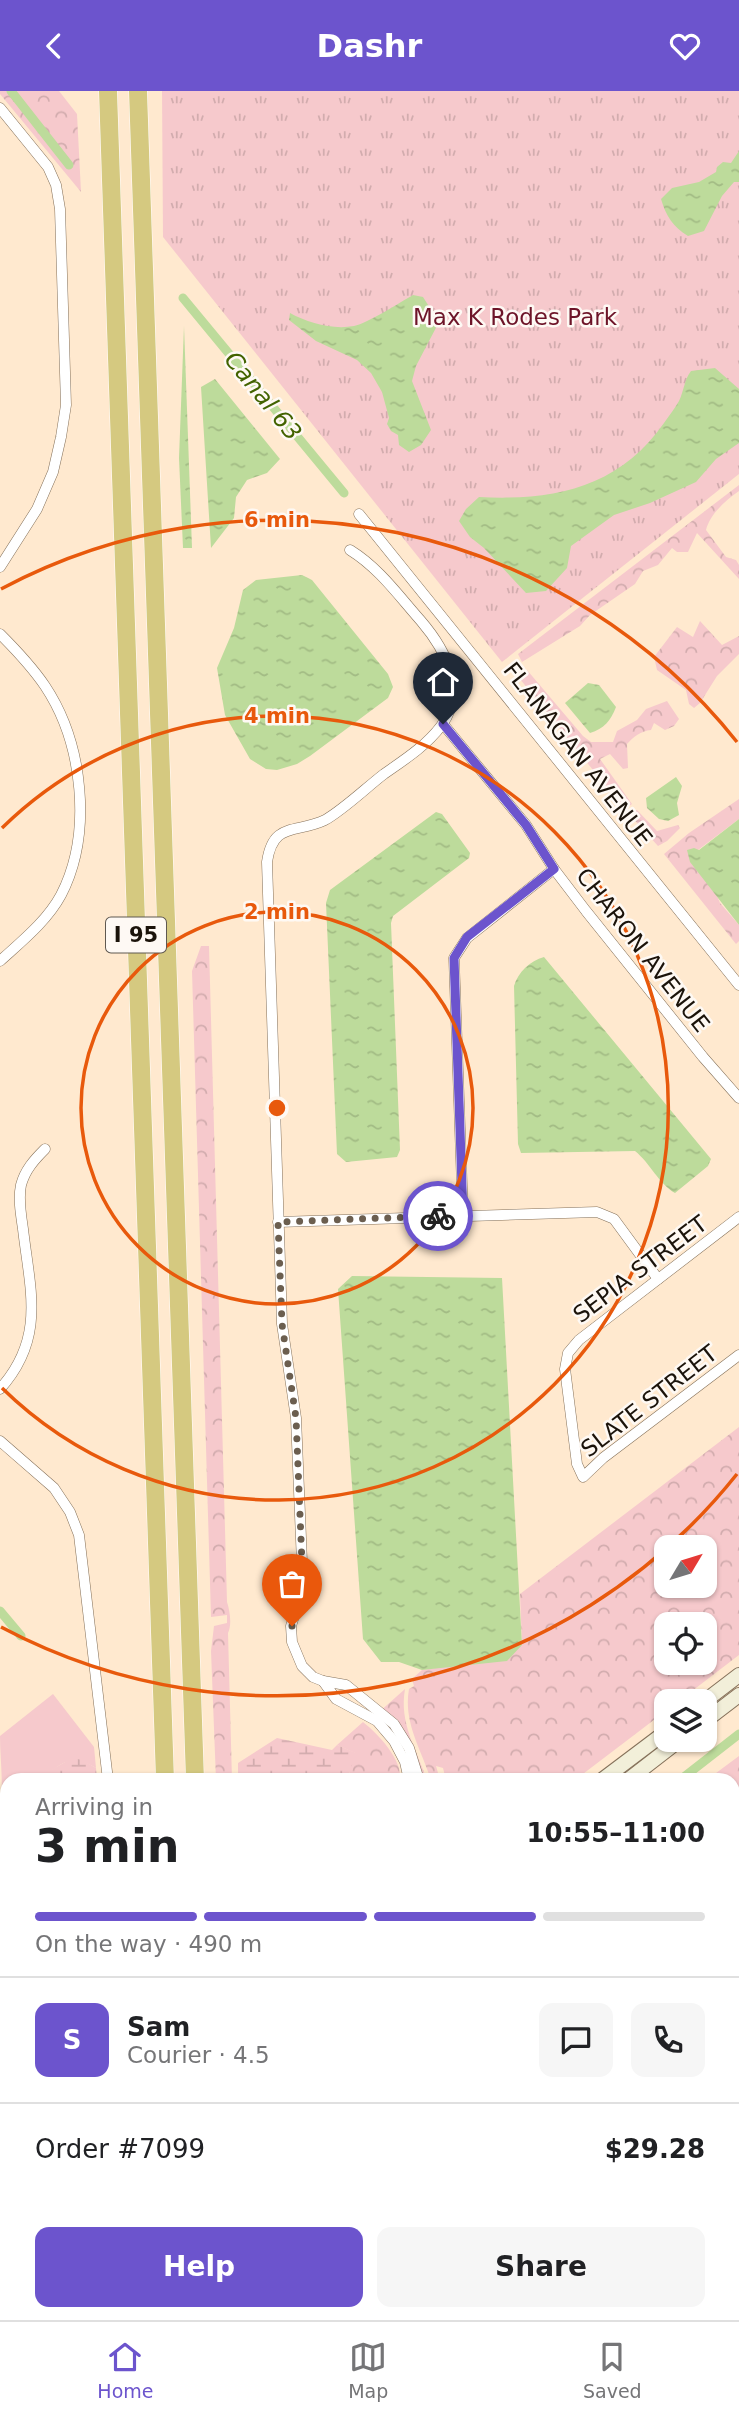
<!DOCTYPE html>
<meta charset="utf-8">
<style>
:root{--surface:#fff;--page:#f6f6f6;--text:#202124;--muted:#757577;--line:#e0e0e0;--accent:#6c54cd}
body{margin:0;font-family:"DejaVu Sans",sans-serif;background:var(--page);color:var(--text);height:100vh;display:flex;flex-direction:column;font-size:26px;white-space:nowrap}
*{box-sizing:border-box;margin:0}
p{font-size:23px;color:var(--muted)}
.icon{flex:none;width:38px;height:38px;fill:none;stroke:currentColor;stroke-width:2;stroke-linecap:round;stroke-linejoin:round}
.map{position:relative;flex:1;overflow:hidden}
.sheet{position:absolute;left:0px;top:1682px;width:740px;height:548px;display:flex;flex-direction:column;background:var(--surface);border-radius:21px 21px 0 0;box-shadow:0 2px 5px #0004}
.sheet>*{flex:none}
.needle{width:46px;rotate:52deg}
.controls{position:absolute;left:654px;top:1444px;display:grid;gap:14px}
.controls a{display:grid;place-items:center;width:63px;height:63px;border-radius:14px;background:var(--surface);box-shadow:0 2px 5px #0004;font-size:35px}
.pin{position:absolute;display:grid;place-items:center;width:60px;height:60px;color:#fff;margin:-72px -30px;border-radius:50% 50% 50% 0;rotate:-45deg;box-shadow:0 0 7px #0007}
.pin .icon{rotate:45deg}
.courier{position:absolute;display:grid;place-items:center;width:70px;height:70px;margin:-35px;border:5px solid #6c54cd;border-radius:50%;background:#fff;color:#222;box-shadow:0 2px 9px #0007}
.summary em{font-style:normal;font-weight:800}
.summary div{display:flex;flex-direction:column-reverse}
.summary{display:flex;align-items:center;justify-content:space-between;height:119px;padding:0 35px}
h1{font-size:46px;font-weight:800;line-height:52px}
.bar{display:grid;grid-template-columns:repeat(4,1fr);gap:10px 7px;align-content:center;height:84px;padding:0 35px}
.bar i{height:9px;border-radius:5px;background:var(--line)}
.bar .on{background:var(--accent)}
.bar p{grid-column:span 4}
.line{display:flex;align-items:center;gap:18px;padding:0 35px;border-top:2px solid var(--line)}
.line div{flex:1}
.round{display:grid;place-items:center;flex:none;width:74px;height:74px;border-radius:14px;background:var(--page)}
.button{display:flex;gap:14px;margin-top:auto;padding:14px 35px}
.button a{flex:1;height:80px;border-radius:14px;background:var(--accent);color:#fff;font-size:28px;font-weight:800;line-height:80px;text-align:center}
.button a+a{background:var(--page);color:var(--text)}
header{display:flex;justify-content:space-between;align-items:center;height:91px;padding:0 35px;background:var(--accent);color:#fff;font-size:32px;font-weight:800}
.tabs{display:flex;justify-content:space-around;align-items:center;height:98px;border-top:2px solid var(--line);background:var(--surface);font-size:19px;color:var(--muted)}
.tabs a{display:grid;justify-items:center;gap:4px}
.tabs .on{color:var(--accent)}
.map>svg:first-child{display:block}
.grass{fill:#f6c9cc}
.forest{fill:url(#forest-crowns);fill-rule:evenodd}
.wetland{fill:url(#wetland-marsh)}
.park{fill:url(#park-tufts)}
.water{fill:url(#water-ripples)}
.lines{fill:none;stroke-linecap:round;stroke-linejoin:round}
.canal{stroke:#bddb9b;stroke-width:9}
.street-casing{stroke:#85715a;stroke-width:11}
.secondary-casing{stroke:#85715a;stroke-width:16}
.highway-casing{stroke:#fff;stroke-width:19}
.street{stroke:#fff;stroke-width:10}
.secondary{stroke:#f2efd9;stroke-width:14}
.highway{stroke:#d5c980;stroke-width:18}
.done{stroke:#6b5e4f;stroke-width:7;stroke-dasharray:0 12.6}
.route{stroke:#6c54cd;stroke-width:9}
.ring{fill:none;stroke:#e8590c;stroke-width:3.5}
.labels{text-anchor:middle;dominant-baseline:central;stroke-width:5;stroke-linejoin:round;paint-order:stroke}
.shield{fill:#fef9f4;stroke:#5f5850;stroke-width:2}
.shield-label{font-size:21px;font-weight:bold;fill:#1b130a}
.park-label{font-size:23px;fill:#6d1428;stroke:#fef9f4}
.street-label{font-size:23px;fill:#1b130a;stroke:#fef9f4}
.water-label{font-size:24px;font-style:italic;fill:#426300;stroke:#fef9f4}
.centre{fill:#e8590c;stroke:#fef9f4;stroke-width:3.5}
.ring-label{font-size:21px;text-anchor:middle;font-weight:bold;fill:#e8590c;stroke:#fef9f4;stroke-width:5;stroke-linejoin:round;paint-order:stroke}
</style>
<header><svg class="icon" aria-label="back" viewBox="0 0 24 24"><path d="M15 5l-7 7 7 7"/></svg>Dashr<svg class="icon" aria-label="heart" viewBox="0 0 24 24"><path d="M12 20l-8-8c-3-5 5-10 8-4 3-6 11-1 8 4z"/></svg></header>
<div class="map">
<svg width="739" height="2229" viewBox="0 0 739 2229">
<defs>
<pattern id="forest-crowns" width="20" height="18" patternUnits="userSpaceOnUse" patternTransform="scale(1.75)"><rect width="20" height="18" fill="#f6c9cc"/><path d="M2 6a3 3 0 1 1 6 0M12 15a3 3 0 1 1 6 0" fill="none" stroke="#d2acae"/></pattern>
<pattern id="wetland-marsh" width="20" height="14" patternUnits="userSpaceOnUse" patternTransform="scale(1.75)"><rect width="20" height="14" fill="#f6c9cc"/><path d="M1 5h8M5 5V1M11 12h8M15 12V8" fill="none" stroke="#d2acae"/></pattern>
<pattern id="park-tufts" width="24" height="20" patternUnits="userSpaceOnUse" patternTransform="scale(1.75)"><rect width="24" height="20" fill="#f6c9cc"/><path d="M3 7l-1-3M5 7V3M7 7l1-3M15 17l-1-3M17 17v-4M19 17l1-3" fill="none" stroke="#d2acae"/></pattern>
<pattern id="water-ripples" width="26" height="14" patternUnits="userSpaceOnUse" patternTransform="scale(1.75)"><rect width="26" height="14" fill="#bddb9b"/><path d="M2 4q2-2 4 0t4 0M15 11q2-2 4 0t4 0" fill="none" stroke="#a2bb84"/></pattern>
</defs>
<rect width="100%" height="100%" fill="#ffe9cf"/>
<!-- grass -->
<path class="grass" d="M53 1603 94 1656 96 1677C64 1658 62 1679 35 1688 27 1691 15 1689 7 1689V2082L0 2087V1717C4 1693 0 1669 0 1645Z"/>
<!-- forest -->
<g class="forest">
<path d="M0 0H59L77 23 81 101 0 3Z"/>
<path d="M739 394V400C726 409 710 423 706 439L726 466 736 469 739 474V488L697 442 688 461H677L672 457 658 474 643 480 635 493 590 524 580 535 522 571 518 563Z"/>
<path d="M700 530 722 554 739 545V563L717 585 700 612 694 617 689 613 686 599 657 579 654 566 677 536 693 546Z"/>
<path d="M527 579 583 645 591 651H613L617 640 637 629 646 618 667 610 679 628 674 635 665 639 654 632 651 639C641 640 633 646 627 653L628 677 623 678 610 663 600 668 632 713 628 716H623L617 709 516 583Z"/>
<path d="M739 708V728L698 759 720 812 739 834V850L736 853 664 763 689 742Z"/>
<path d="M637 719 657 740 678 734 680 737 667 750 658 755 629 723Z"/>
<path d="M201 855H209L227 1511C230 1520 232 1534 228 1542L232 1689H216L211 1560 214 1535 227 1532V1524L211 1526 192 880Z"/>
<path d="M739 1336V1564L679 1610H667V1619L575 1689H446L443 1677 436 1675 440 1689H431C421 1658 403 1631 409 1598L414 1595 412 1588 422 1579 442 1576 522 1554 520 1503ZM667 1456H705V1494H667ZM667 1533H705V1572H667Z"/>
<path d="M405 1598C399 1632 416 1657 427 1689H404C406 1668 384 1643 369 1630Z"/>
<path d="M363 1631C378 1643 403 1669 400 1689L356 1688 349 1681 355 1662 337 1654Z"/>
<path d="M739 1665V1716L733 1708V1689H716L712 1685Z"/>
<path d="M512 2222 517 2229H249V2222Z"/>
<path d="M25 2223H132V2229H30Z"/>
</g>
<!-- wetland -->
<g class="wetland">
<path d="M277 1647 332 1659 337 1654 356 1662 347 1689H238V1672Z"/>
<path d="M72 1667 82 1669 96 1677 97 1689H34Z"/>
</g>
<!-- park -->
<path class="park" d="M162 0H739V383L502 571 163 146Z"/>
<!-- water -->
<g class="water">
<path d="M739 60V91H734L722 105 704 140 688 145C673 136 666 125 661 108L672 97 699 91 716 81 717 76 723 71 731 72Z"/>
<path d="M413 204 423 206 439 231 416 275 412 290 431 339 421 354 409 361 399 354 398 344 391 340 387 333 389 327 382 301 371 282 357 269 316 250 289 229 290 222C308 232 333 239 354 235 368 232 399 212 413 204Z"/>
<path d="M184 235 192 457H183L179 367Z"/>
<path d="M715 277 739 298V352L716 368 696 391 650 412 614 424 571 455 567 477 546 500 526 502 484 457 470 446 459 430 466 418 479 406C553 410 619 397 664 332 669 325 675 317 679 310 684 300 684 289 691 280Z"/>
<path d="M215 288 280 368 267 382 247 389 236 406 234 427 211 457 201 296Z"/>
<path d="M302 484 312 489 388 583 393 596 388 607 310 665 297 673 277 679 266 678 250 668 225 624 217 577 234 537 243 499 256 489Z"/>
<path d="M588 592 599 594 616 616C611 629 604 638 590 642L565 612Z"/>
<path d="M676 686 682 695 677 712 679 724 668 730 659 728 647 717 646 707Z"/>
<path d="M436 721 442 723 470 762 469 767 393 825 391 832 400 1059 397 1066 346 1071 337 1063 326 812 330 799Z"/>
<path d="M739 728V834L690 771 687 759 694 757 699 759Z"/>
<path d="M544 866 711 1068 708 1075 675 1102C659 1093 650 1072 635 1060L521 1062 518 1053 514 895C518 881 530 870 544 866Z"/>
<path d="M352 1185 502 1187 522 1554 507 1570 422 1579 399 1571H381L363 1548 338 1198Z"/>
</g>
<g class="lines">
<!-- canal -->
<g class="canal">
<path d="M11 0 69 74"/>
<path d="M183 207 344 402"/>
<path d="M0 1520 21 1545"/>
<path d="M680 1689 739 1643"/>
<path d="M548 2222 553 2229"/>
<path d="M0 2223 7 2218"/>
</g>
<!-- street casing -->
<g class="street-casing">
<g id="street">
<path d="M0 17 48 76 56 94 60 118 66 314 61 346 53 381 37 418 0 476"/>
<path d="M359 423 739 894"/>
<path d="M350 459C379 477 398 504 421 530 445 558 468 600 441 635 426 655 404 669 384 683 367 696 343 719 325 729 296 743 273 730 267 771L282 1233 296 1327 303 1496 291 1535 292 1551 302 1575 313 1586 323 1590 346 1594 394 1633 409 1657 419 1689"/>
<path d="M0 543C16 559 32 576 45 595 83 652 93 742 61 804 47 830 22 850 0 870"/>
<path d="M443 633 526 734 554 778 586 820 703 966 739 1007"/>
<path d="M463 1124 454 867 467 847 554 778"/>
<path d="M739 1126 579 1249 568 1262 565 1278 577 1373 583 1386 603 1367 739 1264"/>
<path d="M278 1131 597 1121 614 1128 658 1188"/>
<path d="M0 1298C46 1247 30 1199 23 1138 21 1124 18 1108 21 1094 25 1079 34 1069 45 1058"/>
<path d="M0 1350 54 1397 70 1421 79 1444 108 1689"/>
<path d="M323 1590 336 1608 377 1630 394 1650 405 1671 409 1689"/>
<path d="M0 1828 7 1827"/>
<path d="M733 1857 739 1864"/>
<path d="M0 2013 7 2007"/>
<path d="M0 2102 7 2097"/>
<path d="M733 2127 739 2123"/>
<path d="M128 2222V2229"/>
<path d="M56 2229 66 2222"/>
<path d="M602 2229 610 2222"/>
</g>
</g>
<!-- secondary casing -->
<g class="secondary-casing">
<g id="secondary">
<path d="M705 1610 739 1584"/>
<path d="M705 1630 739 1604"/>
<path d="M602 1689 667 1640"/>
<path d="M628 1689 681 1648"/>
<path d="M0 2157 7 2152"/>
<path d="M0 2179 7 2173"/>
<path d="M528 2222 533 2229"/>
</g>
</g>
<!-- highway casing -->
<g class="highway-casing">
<g id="highway">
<path d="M108 0 165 1689"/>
<path d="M138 0 195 1689"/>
<path d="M183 2222V2229"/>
<path d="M213 2222V2229"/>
</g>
</g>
<!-- street -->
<use href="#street" class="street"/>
<!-- secondary -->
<use href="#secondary" class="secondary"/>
<!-- highway -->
<use href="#highway" class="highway"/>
</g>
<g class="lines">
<!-- done -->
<path class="done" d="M292 1535 303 1496 296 1327 282 1233 278 1131 438 1125"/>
<!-- route -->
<path class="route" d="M438 1125 463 1124 454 867 467 846 554 778 526 734 443 633"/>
</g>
<!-- distance rings -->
<g class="ring">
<circle cx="277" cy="1017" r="196"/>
<path d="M2 737A392 392 0 1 1 2 1297"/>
<path d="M737 1383A588 588 0 0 1 1 1536M1 498A588 588 0 0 1 737 651"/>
</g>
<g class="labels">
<!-- shield labels -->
<rect class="shield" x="106" y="826.5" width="60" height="35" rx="5"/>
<g class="shield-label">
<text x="136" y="844">I 95</text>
</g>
<!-- park labels -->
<g class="park-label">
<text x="515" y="226">Max K Rodes Park</text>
</g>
<!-- street labels -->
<g class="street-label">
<text transform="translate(578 663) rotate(52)">FLANAGAN AVENUE</text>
<text transform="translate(643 859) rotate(52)">CHARON AVENUE</text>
<text transform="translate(640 1178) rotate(-37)">SEPIA STREET</text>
<text transform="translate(649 1310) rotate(-38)">SLATE STREET</text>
</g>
<!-- water labels -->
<g class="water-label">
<text transform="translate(263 305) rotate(51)">Canal 63</text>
</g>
</g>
<circle cx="277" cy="1017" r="10" class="centre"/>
<g class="ring-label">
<text x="277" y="436">6 min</text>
<text x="277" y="632">4 min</text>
<text x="277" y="828">2 min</text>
</g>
</svg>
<div class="controls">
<a><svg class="needle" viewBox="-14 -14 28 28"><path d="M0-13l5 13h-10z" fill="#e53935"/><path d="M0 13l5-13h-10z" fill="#757577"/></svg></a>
<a><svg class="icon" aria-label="locate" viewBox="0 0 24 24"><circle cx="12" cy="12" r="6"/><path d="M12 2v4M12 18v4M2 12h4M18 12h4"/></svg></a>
<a><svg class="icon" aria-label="layers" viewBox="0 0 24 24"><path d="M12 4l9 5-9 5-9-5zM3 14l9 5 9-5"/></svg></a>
</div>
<div class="pin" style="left:292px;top:1535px;background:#ea580c"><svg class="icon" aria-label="bag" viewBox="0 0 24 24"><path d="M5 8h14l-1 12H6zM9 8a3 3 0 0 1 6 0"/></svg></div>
<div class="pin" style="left:443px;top:633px;background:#1f2937"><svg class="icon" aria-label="home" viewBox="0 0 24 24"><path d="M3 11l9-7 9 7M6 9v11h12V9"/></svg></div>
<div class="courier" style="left:438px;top:1125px"><svg class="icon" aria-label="bike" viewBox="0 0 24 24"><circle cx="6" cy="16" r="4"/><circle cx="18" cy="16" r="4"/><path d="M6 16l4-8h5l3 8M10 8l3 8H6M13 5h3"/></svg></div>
<section class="sheet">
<div class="summary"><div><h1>3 min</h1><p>Arriving in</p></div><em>10:55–11:00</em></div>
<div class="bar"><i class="on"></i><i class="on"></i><i class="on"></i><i></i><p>On the way · 490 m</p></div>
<div class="line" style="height:126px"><b class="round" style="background:var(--accent);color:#fff">S</b><div><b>Sam</b><p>Courier · 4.5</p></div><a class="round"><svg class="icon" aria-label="chat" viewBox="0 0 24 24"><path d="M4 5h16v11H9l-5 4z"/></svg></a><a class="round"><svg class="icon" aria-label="phone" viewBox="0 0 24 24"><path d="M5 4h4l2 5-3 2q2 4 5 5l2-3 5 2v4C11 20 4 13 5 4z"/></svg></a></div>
<div class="line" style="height:91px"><div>Order #7099</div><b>$29.28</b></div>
<div class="button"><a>Help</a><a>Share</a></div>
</section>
</div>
<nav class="tabs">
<a class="on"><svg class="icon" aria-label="home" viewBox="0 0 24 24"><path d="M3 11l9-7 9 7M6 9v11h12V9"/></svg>Home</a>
<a><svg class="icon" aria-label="map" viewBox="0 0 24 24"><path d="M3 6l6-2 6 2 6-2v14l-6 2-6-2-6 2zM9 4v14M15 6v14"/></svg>Map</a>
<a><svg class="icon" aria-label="saved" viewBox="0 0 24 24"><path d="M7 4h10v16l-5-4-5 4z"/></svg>Saved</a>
</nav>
